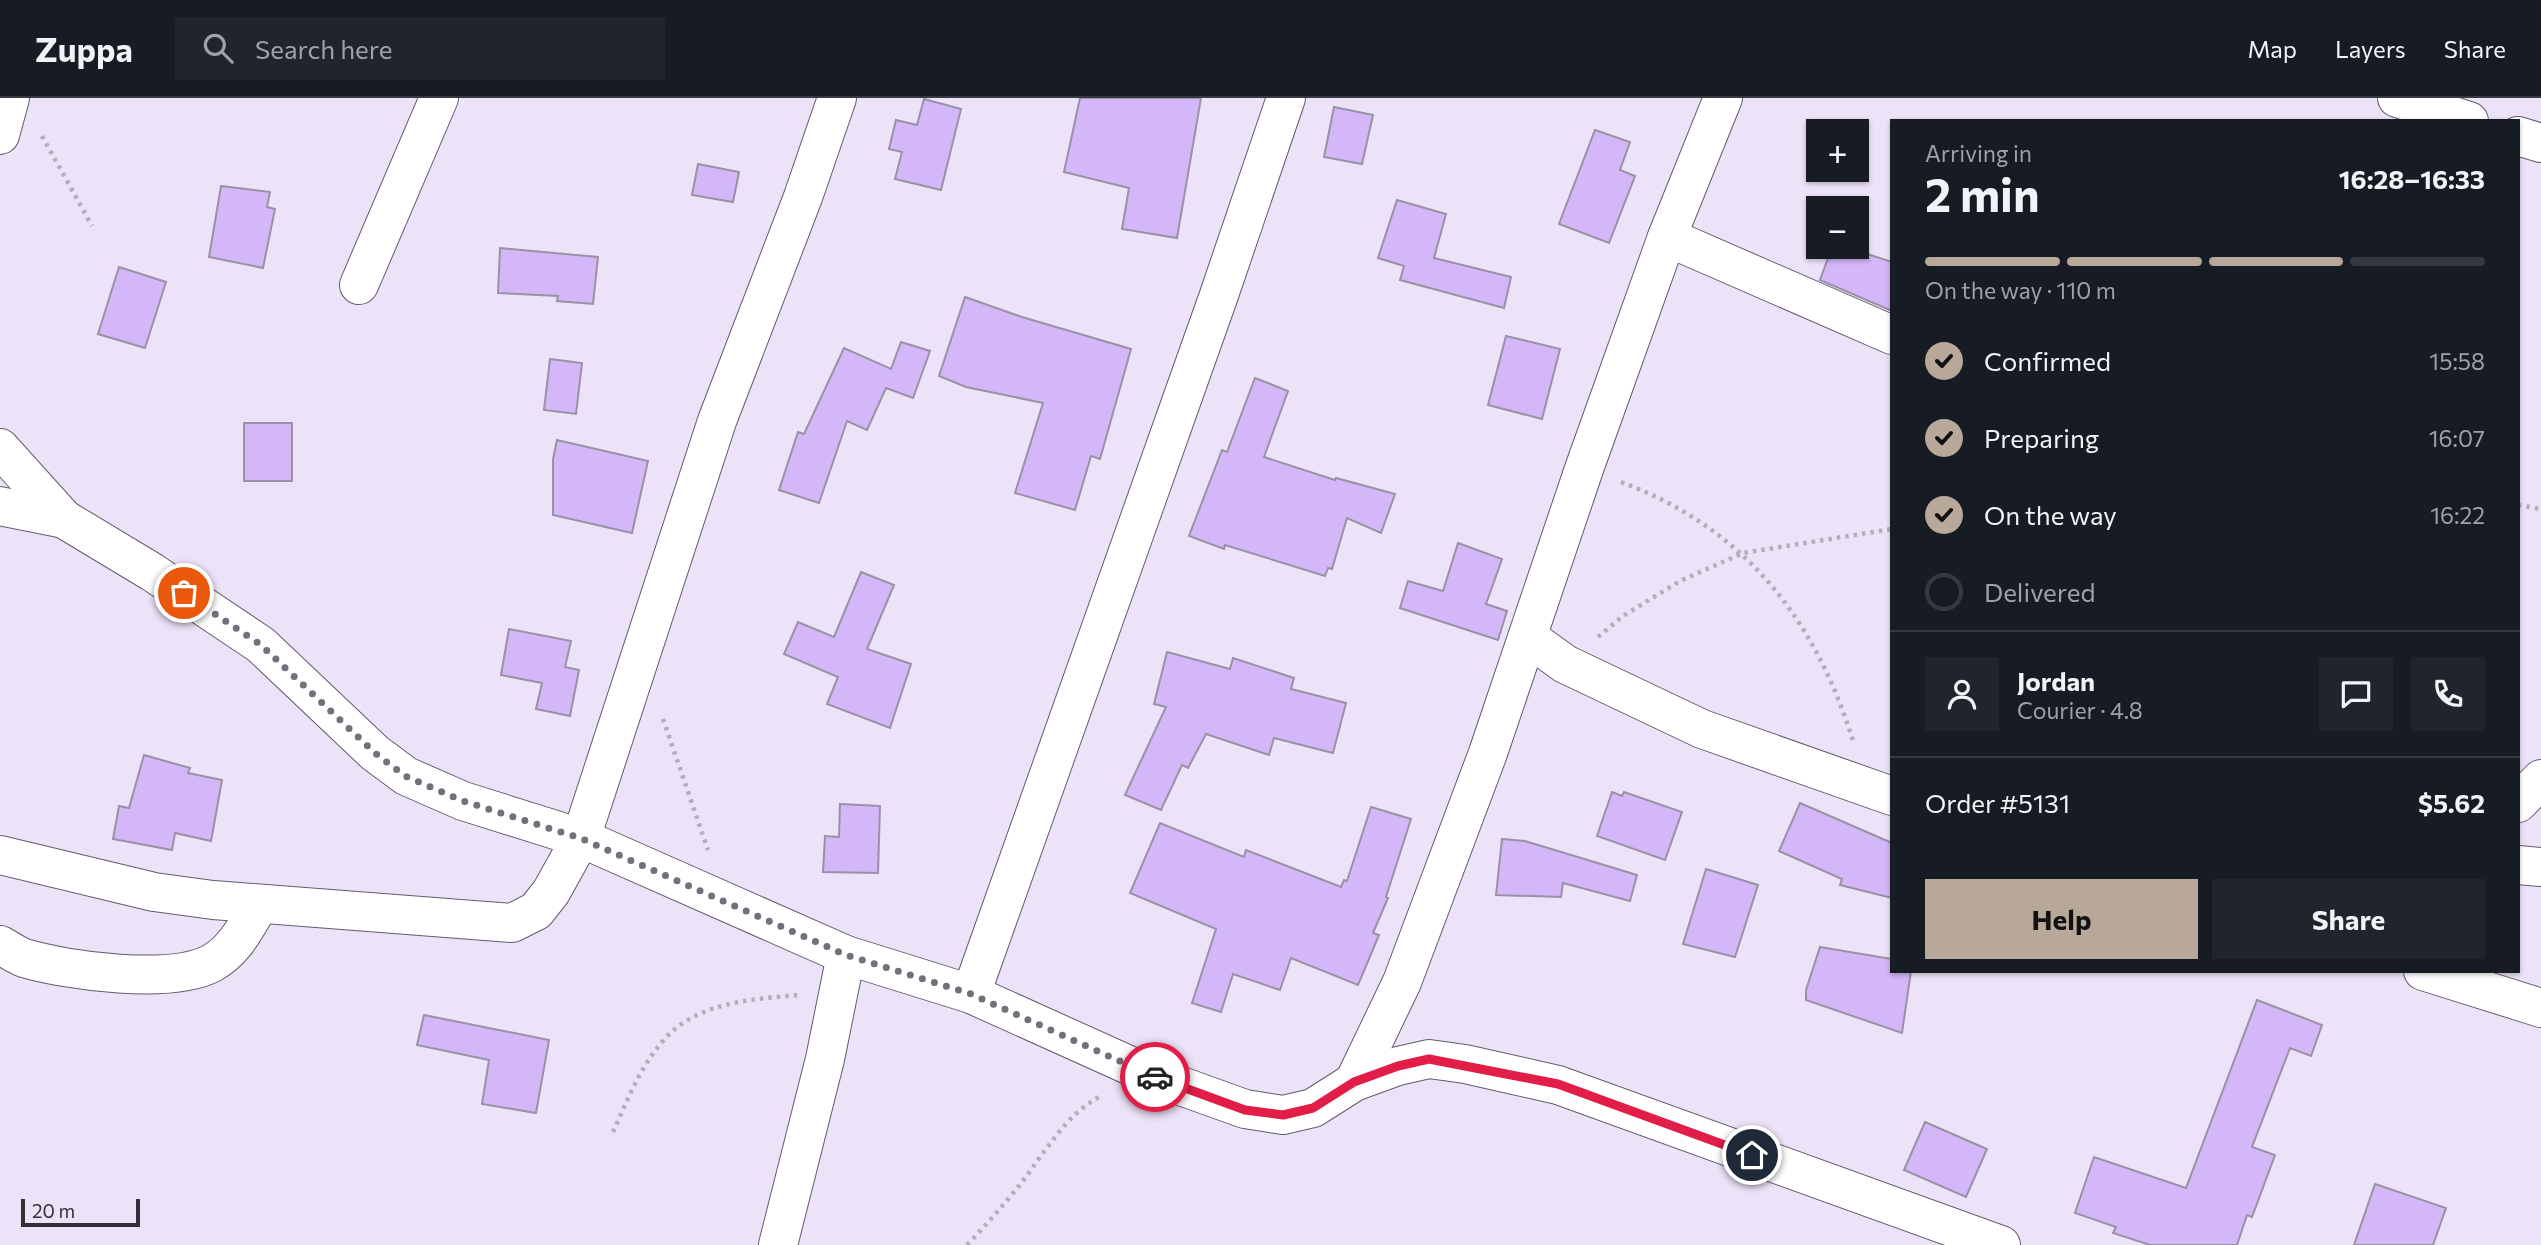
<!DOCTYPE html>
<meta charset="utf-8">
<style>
:root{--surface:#171b24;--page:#20242c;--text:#f1f3f6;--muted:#9ea1a6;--line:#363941;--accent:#b8a899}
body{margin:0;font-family:Commissioner,sans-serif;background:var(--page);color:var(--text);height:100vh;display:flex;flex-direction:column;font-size:26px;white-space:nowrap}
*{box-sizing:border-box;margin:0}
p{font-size:23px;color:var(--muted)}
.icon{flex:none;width:38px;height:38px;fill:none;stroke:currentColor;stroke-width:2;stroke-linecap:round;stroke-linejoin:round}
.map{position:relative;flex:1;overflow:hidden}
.sheet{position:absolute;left:1890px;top:21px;width:630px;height:854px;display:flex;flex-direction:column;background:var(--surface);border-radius:0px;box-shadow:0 2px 5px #0004}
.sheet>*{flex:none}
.buttons{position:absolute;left:1806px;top:21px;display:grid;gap:14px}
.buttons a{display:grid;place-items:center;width:63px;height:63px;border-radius:0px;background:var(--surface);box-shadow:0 2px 5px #0004;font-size:35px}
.scale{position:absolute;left:21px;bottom:18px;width:119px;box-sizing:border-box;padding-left:7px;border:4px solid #333037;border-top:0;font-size:19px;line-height:24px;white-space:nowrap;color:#333037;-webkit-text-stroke:5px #ece3f8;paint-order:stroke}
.pin{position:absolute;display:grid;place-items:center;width:60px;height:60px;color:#fff;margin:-30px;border:4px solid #fff;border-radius:50%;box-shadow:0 2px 7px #0007}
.courier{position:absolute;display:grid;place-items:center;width:70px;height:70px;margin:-35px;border:5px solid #e11d48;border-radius:50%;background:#fff;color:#222;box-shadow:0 2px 9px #0007}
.headline em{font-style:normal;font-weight:700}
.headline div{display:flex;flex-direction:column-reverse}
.headline{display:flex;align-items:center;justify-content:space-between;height:119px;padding:0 35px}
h1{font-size:46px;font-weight:700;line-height:52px}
.bar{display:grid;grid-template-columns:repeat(4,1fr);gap:10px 7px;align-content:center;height:84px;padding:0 35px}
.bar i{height:9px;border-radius:5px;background:var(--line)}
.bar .on{background:var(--accent)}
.bar p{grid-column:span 4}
.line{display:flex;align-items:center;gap:18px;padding:0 35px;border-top:2px solid var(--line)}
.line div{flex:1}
.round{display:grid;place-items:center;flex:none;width:74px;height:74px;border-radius:0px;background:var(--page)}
ol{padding:0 35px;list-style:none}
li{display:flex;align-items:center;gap:21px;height:77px}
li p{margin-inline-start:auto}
li .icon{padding:7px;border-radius:50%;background:var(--accent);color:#111;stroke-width:4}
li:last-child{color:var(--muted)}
li i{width:38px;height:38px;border:4px solid var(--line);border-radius:50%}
.cta{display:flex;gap:14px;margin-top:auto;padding:14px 35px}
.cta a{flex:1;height:80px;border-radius:0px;background:var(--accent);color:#111;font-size:28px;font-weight:700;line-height:80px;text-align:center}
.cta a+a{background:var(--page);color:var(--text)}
header{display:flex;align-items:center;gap:42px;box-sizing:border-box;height:98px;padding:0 35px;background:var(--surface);border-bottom:2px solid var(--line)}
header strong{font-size:33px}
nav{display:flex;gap:38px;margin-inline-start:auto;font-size:24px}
.search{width:490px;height:63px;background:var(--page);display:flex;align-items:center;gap:18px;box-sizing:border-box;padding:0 24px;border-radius:0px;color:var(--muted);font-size:26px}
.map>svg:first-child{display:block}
.building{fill:#d4b7f8;stroke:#9991a4;stroke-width:2}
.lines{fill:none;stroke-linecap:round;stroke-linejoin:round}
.minor-casing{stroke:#635b6d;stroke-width:40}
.path{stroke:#b4adbe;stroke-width:4.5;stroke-dasharray:3.5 5;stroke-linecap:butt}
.minor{stroke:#fff;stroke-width:38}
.done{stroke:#746f7b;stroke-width:7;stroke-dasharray:0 12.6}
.route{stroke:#e11d48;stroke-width:9}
</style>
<header>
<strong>Zuppa</strong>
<div class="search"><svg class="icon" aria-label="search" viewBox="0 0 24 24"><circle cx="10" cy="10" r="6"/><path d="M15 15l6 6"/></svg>Search here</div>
<nav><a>Map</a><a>Layers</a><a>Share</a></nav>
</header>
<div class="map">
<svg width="2541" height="1147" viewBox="0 0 2541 1147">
<rect width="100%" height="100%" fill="#ece3f8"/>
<!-- building -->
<g class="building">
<path d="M1080 0H1201L1177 140 1122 131 1129 90 1064 74Z"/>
<path d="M924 1 961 11 941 92 895 81 902 54 889 51 896 22 917 27Z"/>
<path d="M1334 9 1373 17 1362 66 1324 59Z"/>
<path d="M1595 32 1630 44 1620 72 1635 78 1609 145 1559 126Z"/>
<path d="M698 66 739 74 733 104 692 97Z"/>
<path d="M221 88 270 94 267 109 275 111 263 170 209 159Z"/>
<path d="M1397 102 1446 116 1434 160 1511 179 1504 210 1400 182 1404 168 1378 160Z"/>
<path d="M1832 149H1846L1892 164V213L1820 182Z"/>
<path d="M500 150 598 159 593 206 557 203 558 198 498 195Z"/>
<path d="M119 169 166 184 145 250 98 236Z"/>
<path d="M965 199 1022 219 1131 251 1100 361 1091 358 1075 412 1015 395 1043 305 966 289 939 278Z"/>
<path d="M1506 238 1560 251 1542 321 1488 307Z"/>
<path d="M901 244 930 253 913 300 886 290 867 332 847 323 819 405 779 392 798 334 804 336 844 250 891 271Z"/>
<path d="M550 261 582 265 576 316 544 312Z"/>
<path d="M1255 280 1288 293 1264 359 1335 382 1336 380 1395 396 1381 435 1347 420 1332 471 1328 470 1325 478 1225 447 1224 451 1189 438 1222 352 1227 354Z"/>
<rect x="244" y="325" width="48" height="58"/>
<path d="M557 342 648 363 632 435 553 417V361Z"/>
<path d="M1458 445 1502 461 1486 506 1507 513 1498 542 1400 510 1408 483 1443 493Z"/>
<path d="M861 474 894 487 867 551 911 566 890 630 827 606 838 579 784 556 798 524 834 539Z"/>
<path d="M509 531 571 543 565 569 579 572 570 618 536 611 542 585 501 577Z"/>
<path d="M1167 554 1230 571 1233 560 1294 580 1291 591 1346 605 1333 655 1274 640 1269 657 1206 636 1188 670 1182 667 1161 712 1125 697 1166 609 1154 606Z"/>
<path d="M144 657 190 670 188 675 222 682 211 743 175 735 172 752 113 741 119 708 129 710Z"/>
<path d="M1612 694 1622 698 1624 694 1682 714 1665 762 1597 738Z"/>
<path d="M1800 705 1892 745V800L1840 787 1842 781 1779 753Z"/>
<path d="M840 706 880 708 878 775 823 774 825 738 839 739Z"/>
<path d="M1371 709 1411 721 1386 799 1388 800 1373 835 1379 837 1358 887 1291 860 1280 892 1233 876 1221 914 1192 905 1216 831 1130 795 1160 725 1244 759 1246 752 1341 789 1344 782 1347 783Z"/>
<path d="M1502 741 1525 743 1637 777 1630 803 1563 785 1561 799 1496 797Z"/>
<path d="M1706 771 1758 787 1735 859 1683 846Z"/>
<path d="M1820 849 1892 861V873H1911L1902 935 1806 902V892Z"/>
<path d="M2257 902 2322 927 2311 958 2290 950 2252 1049 2275 1057 2252 1119 2247 1117 2237 1147H2150L2113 1135 2116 1129 2075 1115 2094 1059 2186 1090Z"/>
<path d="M424 917 549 942 536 1015 482 1006 489 962 417 947Z"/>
<path d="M1925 1024 1987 1051 1966 1099 1904 1072Z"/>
<path d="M2375 1086 2446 1110 2433 1147H2354Z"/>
</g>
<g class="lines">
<!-- minor casing -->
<g class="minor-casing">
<g id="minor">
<path d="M2397 0 2469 23"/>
<path d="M0 37 10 0"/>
<path d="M2518 38 2541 45"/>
<path d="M1667 139 1892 237"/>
<path d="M359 187 439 0"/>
<path d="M0 350 64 421 152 474 261 547 375 655 406 678 463 703 581 740 846 857 971 896 1153 978 1245 1011 1283 1017 1313 1010 1354 984 1398 968 1429 961 1465 966 1558 987 2001 1147"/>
<path d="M0 408 64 421"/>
<path d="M1529 540 1565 566 1702 631 1892 698"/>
<path d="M2518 705 2541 681"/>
<path d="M0 757 154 794 213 802 512 825 536 813 551 794 581 740 717 323 803 99 837 0"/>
<path d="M2518 767 2541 769"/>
<path d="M0 847C8 851 16 857 24 860 68 873 171 887 212 865 235 852 246 829 259 807"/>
<path d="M2423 873 2541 910"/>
<path d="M971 896 1219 197 1286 0"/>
<path d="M1354 984 1402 884 1488 655 1584 371 1667 139 1723 0"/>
<path d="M778 1147 825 961 846 857"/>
</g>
</g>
<!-- path -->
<g class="path">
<path d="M42 38 92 128"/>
<path d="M1621 384C1743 429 1815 520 1853 643"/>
<path d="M2518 407 2541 411"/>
<path d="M1598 539 1623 518 1680 483 1743 455 1892 431"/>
<path d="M663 621 708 752"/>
<path d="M613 1034C627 1003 640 969 663 943 695 904 753 901 799 897"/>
<path d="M967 1147C985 1128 1002 1109 1018 1089 1043 1058 1065 1016 1101 998"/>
</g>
<!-- minor -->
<use href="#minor" class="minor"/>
</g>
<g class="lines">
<!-- done -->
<path class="done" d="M184 495 261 547 375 655 405 678 463 703 580 740 846 857 971 896 1155 979"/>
<!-- route -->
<path class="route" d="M1155 979 1245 1012 1283 1017 1313 1010 1354 984 1398 968 1429 961 1558 986 1752 1057"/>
</g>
</svg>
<div class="buttons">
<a>+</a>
<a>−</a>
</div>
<div class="scale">20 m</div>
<div class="pin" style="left:184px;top:495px;background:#ea580c"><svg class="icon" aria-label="bag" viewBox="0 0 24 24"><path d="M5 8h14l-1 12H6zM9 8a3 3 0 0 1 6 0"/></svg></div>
<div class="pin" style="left:1752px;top:1057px;background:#1f2937"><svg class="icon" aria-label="home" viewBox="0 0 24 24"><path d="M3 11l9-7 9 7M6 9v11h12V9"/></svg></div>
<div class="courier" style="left:1155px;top:979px"><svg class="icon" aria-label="car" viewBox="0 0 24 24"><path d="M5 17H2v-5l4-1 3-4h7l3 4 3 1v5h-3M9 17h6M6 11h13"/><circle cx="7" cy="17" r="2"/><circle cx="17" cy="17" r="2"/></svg></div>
<section class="sheet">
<div class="headline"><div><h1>2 min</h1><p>Arriving in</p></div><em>16:28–16:33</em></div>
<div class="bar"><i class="on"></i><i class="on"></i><i class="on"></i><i></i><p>On the way · 110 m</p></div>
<ol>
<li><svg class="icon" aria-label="check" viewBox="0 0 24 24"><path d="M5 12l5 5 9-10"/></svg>Confirmed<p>15:58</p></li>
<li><svg class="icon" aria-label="check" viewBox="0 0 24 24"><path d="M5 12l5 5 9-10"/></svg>Preparing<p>16:07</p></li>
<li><svg class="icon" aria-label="check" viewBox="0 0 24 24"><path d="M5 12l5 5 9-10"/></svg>On the way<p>16:22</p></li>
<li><i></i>Delivered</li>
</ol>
<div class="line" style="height:126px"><a class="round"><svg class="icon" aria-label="person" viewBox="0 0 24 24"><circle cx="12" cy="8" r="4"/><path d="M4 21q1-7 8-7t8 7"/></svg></a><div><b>Jordan</b><p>Courier · 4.8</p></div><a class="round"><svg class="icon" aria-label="chat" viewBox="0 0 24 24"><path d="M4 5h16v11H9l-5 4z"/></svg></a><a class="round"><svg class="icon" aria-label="phone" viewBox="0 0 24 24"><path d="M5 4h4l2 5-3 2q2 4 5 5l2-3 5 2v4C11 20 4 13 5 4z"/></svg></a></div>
<div class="line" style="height:91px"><div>Order #5131</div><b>$5.62</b></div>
<div class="cta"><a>Help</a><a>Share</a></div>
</section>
</div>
